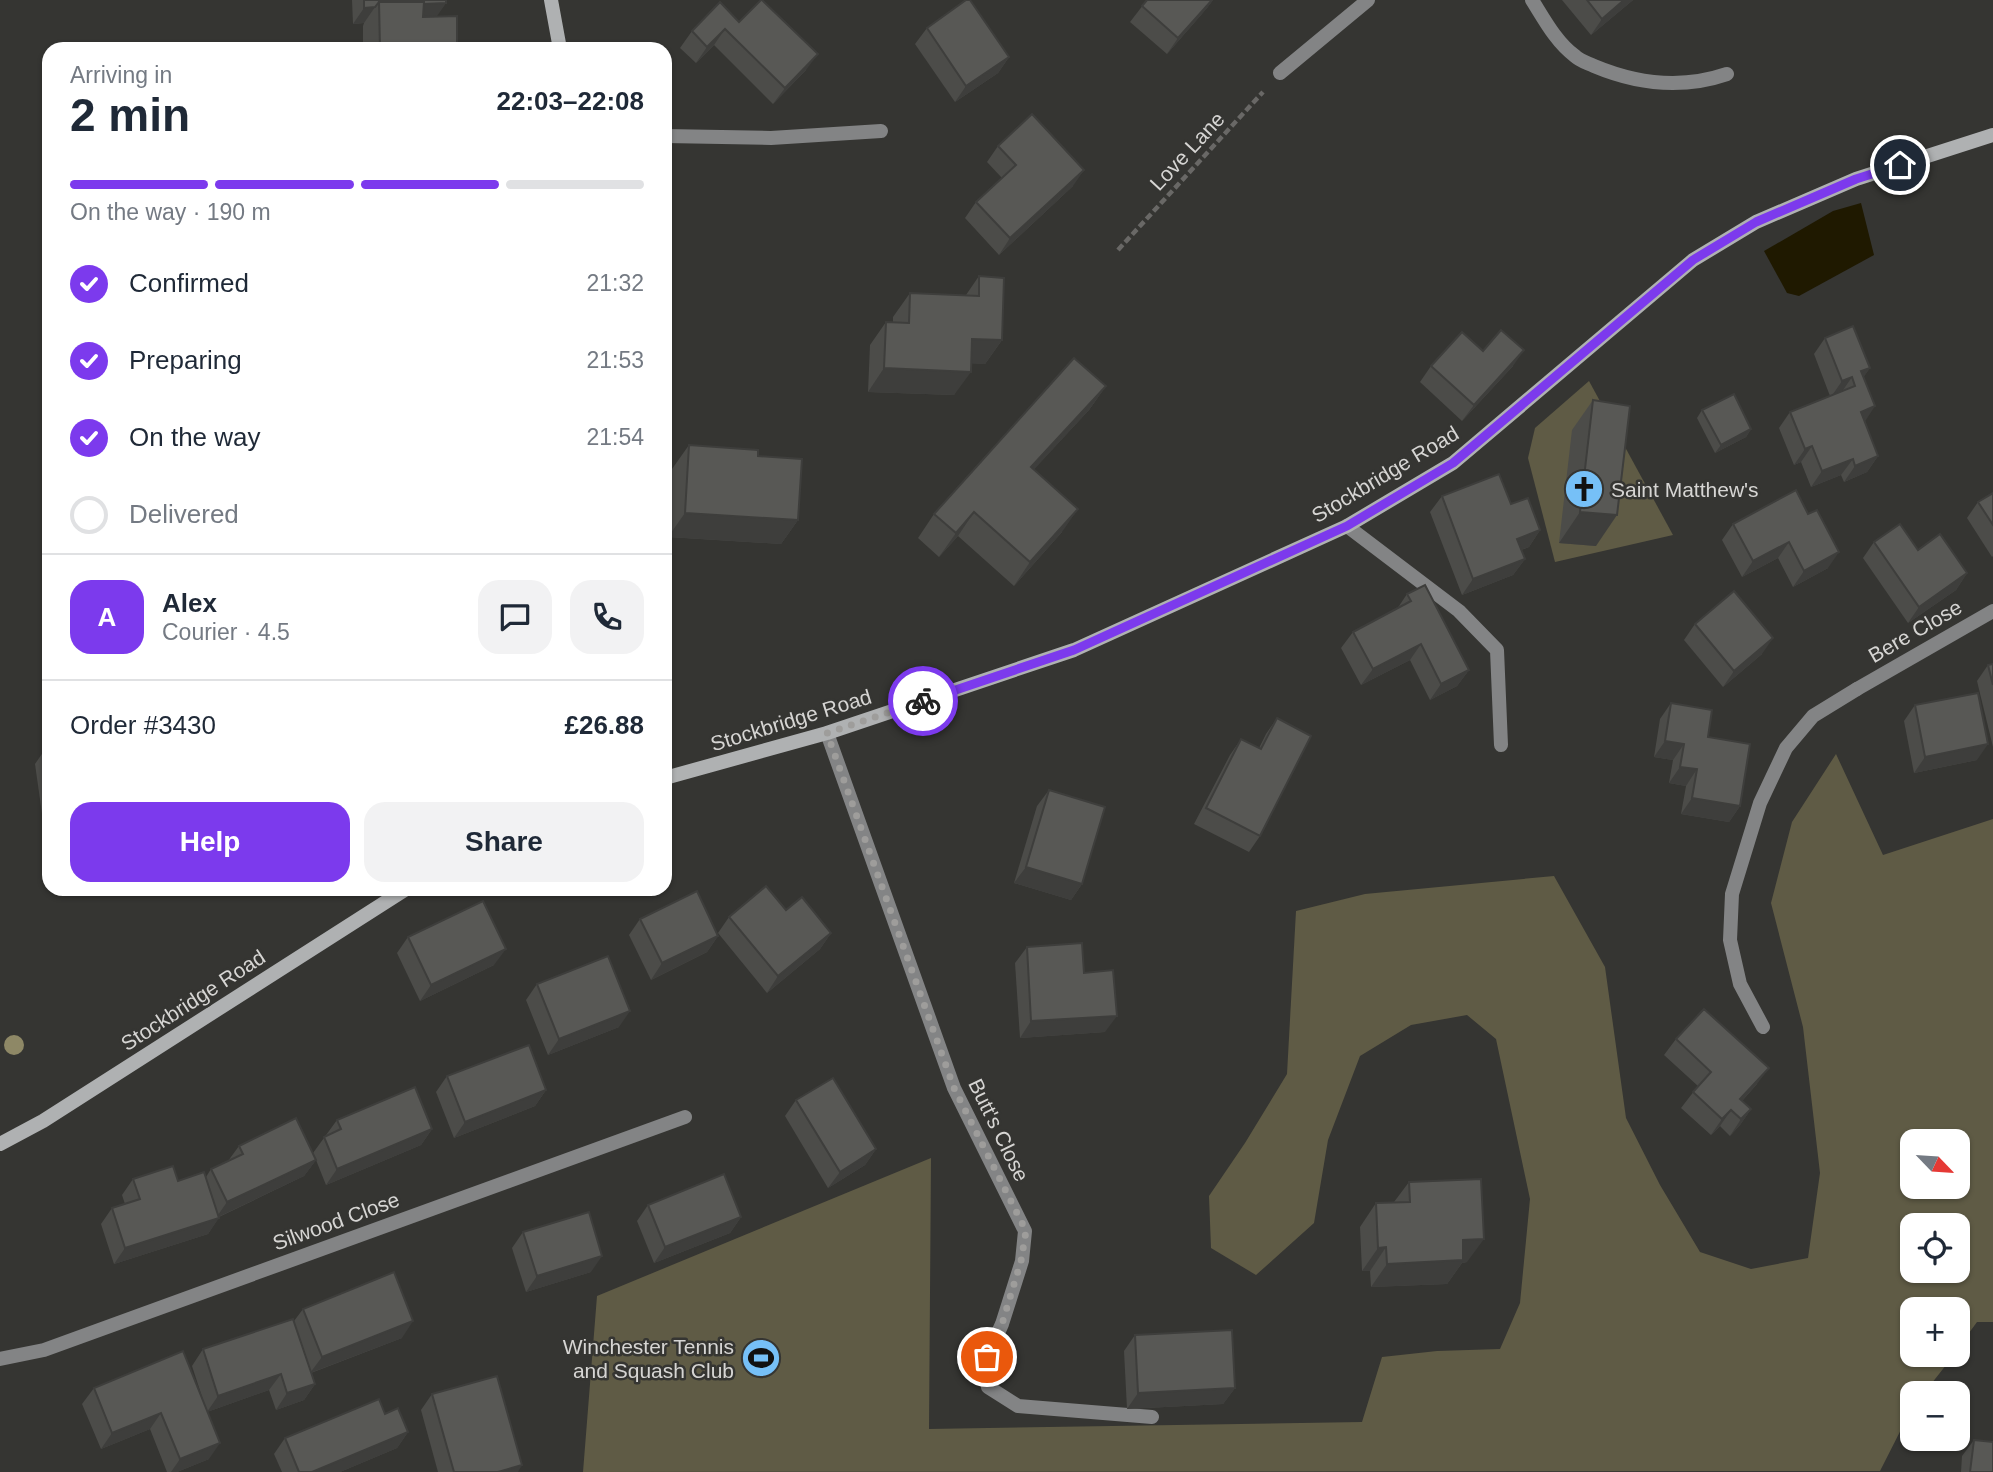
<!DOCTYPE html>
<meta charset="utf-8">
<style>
:root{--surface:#fff;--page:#f2f2f3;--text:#1f2937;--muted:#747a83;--line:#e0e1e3;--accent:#7c3aed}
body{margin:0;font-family:Arial,sans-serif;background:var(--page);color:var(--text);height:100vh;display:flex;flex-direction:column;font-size:26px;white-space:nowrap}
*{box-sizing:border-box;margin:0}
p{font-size:23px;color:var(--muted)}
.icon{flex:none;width:38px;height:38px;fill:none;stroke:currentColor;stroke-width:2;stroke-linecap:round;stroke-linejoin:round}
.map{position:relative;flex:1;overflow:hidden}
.details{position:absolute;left:42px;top:42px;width:630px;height:854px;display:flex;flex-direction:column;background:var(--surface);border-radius:21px;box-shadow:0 2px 5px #0004}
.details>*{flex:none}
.needle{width:46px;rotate:115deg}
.controls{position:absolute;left:1900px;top:1129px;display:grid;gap:14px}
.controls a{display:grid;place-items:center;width:70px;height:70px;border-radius:14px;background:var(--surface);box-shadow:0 2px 5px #0004;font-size:35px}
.pin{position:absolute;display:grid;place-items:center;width:60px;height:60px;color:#fff;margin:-30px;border:4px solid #fff;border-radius:50%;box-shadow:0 2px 7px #0007}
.courier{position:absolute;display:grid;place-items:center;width:70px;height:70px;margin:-35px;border:5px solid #7c3aed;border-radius:50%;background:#fff;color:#222;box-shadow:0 2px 9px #0007}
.overview em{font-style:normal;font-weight:600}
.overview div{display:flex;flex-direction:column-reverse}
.overview{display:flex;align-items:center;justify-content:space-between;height:119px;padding:0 28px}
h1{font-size:46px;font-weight:600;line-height:52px}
.bar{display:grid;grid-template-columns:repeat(4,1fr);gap:10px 7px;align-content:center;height:84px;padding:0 28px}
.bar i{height:9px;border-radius:5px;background:var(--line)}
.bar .current{background:var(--accent)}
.bar p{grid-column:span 4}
.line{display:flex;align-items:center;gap:18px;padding:0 28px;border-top:2px solid var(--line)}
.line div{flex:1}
.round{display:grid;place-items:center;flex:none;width:74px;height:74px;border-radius:21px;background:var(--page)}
ol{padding:0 28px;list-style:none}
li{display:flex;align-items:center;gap:21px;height:77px}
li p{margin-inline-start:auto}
li .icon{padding:7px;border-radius:50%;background:var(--accent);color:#fff;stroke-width:4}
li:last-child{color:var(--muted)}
li i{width:38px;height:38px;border:4px solid var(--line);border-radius:50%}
.primary-button{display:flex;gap:14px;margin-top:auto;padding:14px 28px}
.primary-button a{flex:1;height:80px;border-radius:21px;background:var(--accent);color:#fff;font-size:28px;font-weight:600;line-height:80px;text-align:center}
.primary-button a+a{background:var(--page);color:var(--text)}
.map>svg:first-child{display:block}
.green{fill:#5f5b45;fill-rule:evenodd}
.water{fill:#1f1900}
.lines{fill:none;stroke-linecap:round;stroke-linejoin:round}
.path{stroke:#696866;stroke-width:4.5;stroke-dasharray:7 3.5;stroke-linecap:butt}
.service{stroke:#838485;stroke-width:14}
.minor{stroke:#838485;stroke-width:14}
.secondary{stroke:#afb1b2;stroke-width:14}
.tree{fill:#8e8866}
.wall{fill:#4c4c49}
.shaded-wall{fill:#3e3e3c}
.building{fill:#585855;stroke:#3e3e3c;stroke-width:2}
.done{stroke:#9e9d9b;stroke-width:7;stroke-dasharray:0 12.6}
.route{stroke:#7c3aed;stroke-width:9}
.labels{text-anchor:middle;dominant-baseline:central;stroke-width:5;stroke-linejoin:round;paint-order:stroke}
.street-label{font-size:21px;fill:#d6d5d3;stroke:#353532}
.poi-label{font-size:21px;fill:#d6d5d3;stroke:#353532;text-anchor:start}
</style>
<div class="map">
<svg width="1993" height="1472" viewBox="0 0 1993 1472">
<rect width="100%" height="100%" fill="#353532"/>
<!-- green -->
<g class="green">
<path d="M1589 381 1673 535 1555 562 1528 458 1535 428Z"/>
<path d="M1836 754 1883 855 1993 819V1322H1977L1958 1348V1309H1913V1354L1954 1355 1924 1393H1913V1406L1880 1471 583 1472 597 1296 931 1158 929 1429 1362 1422 1382 1357 1437 1351 1500 1349 1520 1303 1530 1199 1496 1039 1467 1015 1411 1025 1360 1056 1328 1140 1314 1223 1256 1275 1211 1248 1209 1196 1245 1143 1287 1074 1296 911 1365 894 1554 876 1605 967 1626 1118 1660 1185 1700 1252 1751 1269 1808 1258 1820 1173 1803 1027 1771 903 1792 822ZM1958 1141V1186H1913V1141ZM1913 1225H1958V1270H1913Z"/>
</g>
<!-- water -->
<path class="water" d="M1861 203 1874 255 1799 296 1787 293 1764 251 1833 211Z"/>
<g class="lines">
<!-- path -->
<path class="path" d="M1118 250 1263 92"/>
<!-- service -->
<g class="service">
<path d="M1532 0C1544 19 1556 42 1575 56 1580 61 1588 63 1594 66 1637 84 1683 89 1727 74"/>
<path d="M1763 1027 1740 984 1730 940 1732 894 1760 803 1786 748 1813 716 1857 689"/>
</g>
<!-- minor -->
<g class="minor">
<path d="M1280 73 1368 0"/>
<path d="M665 136 771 138 881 131"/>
<path d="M1347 526 1459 611 1497 650 1501 745"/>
<path d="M1857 689 1993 611"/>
<path d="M827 733 954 1088 1025 1231 1022 1261 1002 1324 987 1357 988 1387 1018 1406 1152 1417"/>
<path d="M0 1359 44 1350 685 1117"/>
</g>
<!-- secondary -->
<g class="secondary">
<path d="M551 0 560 49"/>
<path d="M665 778 827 733 1074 650 1347 526 1453 463 1693 260 1756 222 1856 179 1993 135"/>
<path d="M0 1144 43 1121 406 889"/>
</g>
</g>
<!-- trees -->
<circle class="tree" cx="14" cy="1045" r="10"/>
<!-- wall -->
<g class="wall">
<path d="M352 0H446V3L436 16 457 49H363V26L364 23 353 24Z"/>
<path d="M1147 0H1213L1207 8 1167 54 1130 22Z"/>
<path d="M1562 0H1633L1591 35Z"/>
<path d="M739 22 806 70 773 104 714 45 696 63 680 48 692 31Z"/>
<path d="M927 28 1009 57 998 73 955 102 915 44Z"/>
<path d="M998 146 1073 186 999 255 965 218 976 202 1002 178 987 162Z"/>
<path d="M979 276 1002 340 985 364 971 363 954 395 868 392 870 345 886 322H893V317L910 293 966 295Z"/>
<path d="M1825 338 1870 368 1863 377 1865 421 1878 456 1867 472 1844 482 1841 475 1811 487 1801 462 1794 465 1779 428 1790 412 1830 396 1814 354Z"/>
<path d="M1483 351 1513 366 1462 421 1420 382 1431 366Z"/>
<path d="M1106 386 1089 410 1034 469 1062 532 1014 586 958 536 939 557 918 538 934 514Z"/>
<path d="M1593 400 1596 546 1559 543 1572 430Z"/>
<path d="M1702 410 1751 429 1746 437 1715 453 1697 418Z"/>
<path d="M689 445 758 456 798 520 781 544 668 537 672 469Z"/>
<path d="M1796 490 1828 568 1793 587 1778 558 1742 577 1722 540 1733 524Z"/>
<path d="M1993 493V556L1992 557 1967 518 1978 502Z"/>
<path d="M1442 496 1511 504 1540 530 1529 547 1521 550 1525 559 1513 575 1462 595 1430 512Z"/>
<path d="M1874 542 1918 550 1967 573 1956 590 1908 623 1863 558Z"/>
<path d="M1407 594 1469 670 1457 686 1430 700 1410 660 1361 685 1341 648 1353 632 1397 609Z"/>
<path d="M1695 624 1762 654 1723 687 1684 640Z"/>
<path d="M1993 664V747L1977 681 1988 665Z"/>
<path d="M1671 703 1708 737 1740 806 1729 822 1681 814 1686 786 1669 783 1673 760 1654 757 1660 719Z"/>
<path d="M1915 705 1977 760 1914 773 1904 721Z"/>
<path d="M1277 718 1260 836 1249 852 1194 824 1230 755 1241 739 1259 748 1266 734Z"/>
<path d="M46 748H49V834L45 835 35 764Z"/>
<path d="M1049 790 1082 884 1071 900 1014 883 1037 806Z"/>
<path d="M786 910 831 933 820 949 767 993 718 933 729 917Z"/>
<path d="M640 919 718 936 707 952 651 980 629 935Z"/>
<path d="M408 937 494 965 420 1001 397 953Z"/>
<path d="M1027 947 1084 973 1105 1032 1020 1038 1015 963Z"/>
<path d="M537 984 619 1027 548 1055 526 1000Z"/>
<path d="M1676 1039 1757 1084 1742 1101 1751 1109 1740 1125 1730 1136 1720 1126 1711 1135 1681 1108 1698 1086 1664 1055Z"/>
<path d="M447 1076 546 1090 535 1106 454 1138 436 1092Z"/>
<path d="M796 1100 876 1149 865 1165 828 1188 785 1116Z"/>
<path d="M337 1120 432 1129 421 1145 326 1185 316 1160 304 1176 219 1217 208 1234 114 1264 101 1224 112 1208 125 1204 122 1195 133 1179 178 1181 206 1177 211 1169 228 1161 239 1146 313 1153Z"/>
<path d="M1409 1182 1467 1262 1462 1263 1447 1284 1371 1287 1370 1271H1362L1360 1227 1376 1203 1394 1202Z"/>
<path d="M648 1205 741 1217 730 1233 654 1263 637 1221Z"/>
<path d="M523 1232 591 1272 526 1292 512 1248Z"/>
<path d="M303 1309 402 1338 311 1373 315 1384 304 1400 276 1410 269 1390 207 1412 209 1459 177 1472H167L150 1429 101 1449 82 1404 94 1388 205 1406 192 1366 203 1349 294 1321Z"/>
<path d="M1135 1335 1235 1388 1223 1404 1127 1409 1124 1351Z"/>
<path d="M432 1394 518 1472H438L421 1410Z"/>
<path d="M385 1414 408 1432 397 1448 340 1472H282L274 1454 285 1438Z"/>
<path d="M1974 1440 1993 1472H1961L1962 1456Z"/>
</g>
<!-- shaded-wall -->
<g class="shaded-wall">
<path d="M1212 0H1213L1207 8 1167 54 1178 38Z"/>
<path d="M1624 0H1633L1591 35 1602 19Z"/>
<path d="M446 3 435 19 379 7Z"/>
<path d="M375 7 364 23 353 24 364 8Z"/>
<path d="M725 29 714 45 696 63 707 47Z"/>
<path d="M818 54 806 70 773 104 785 88Z"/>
<path d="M1009 57 998 73 955 102 966 86Z"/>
<path d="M1084 170 1073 186 999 255 1010 238Z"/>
<path d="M972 339 1002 340 985 364 956 363Z"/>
<path d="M1524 350 1513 366 1462 421 1474 405Z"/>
<path d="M884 368 971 372 954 395 868 392Z"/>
<path d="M1870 368 1859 384 1861 371Z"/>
<path d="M1852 377 1841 393 1831 397 1842 381Z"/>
<path d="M1106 386 1089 410 1015 490 1031 467Z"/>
<path d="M1875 406 1864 423 1861 412Z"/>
<path d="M1751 429 1746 437 1715 453 1721 445Z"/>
<path d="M1812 446 1801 462 1794 465 1805 449Z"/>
<path d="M1878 456 1867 472 1844 482 1855 466Z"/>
<path d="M1853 459 1841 475 1811 487 1822 471Z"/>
<path d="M1078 509 1062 532 1014 586 1030 562Z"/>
<path d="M974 512 958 536 939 557 956 533Z"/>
<path d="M1580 512 1617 515 1596 546 1559 543Z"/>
<path d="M685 513 798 520 781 544 668 537Z"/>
<path d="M1540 530 1529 547 1506 555 1517 539Z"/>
<path d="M1789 542 1778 558 1742 577 1753 561Z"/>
<path d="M1839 552 1828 568 1793 587 1804 571Z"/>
<path d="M1525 559 1513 575 1462 595 1473 579Z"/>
<path d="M1967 573 1956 590 1908 623 1919 607Z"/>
<path d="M1773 638 1762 654 1723 687 1734 671Z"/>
<path d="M1421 644 1410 660 1361 685 1373 669Z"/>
<path d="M1469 670 1457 686 1430 700 1441 684Z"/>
<path d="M1665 741 1684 744 1673 760 1654 757Z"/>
<path d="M1988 744 1977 760 1914 773 1925 757Z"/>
<path d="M1680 767 1697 769 1686 786 1669 783Z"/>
<path d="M1692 798 1740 806 1729 822 1681 814Z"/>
<path d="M1026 867 1082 884 1071 900 1014 883Z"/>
<path d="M831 933 820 949 767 993 778 976Z"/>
<path d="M718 936 707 952 651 980 662 963Z"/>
<path d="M506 949 494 965 420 1001 431 985Z"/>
<path d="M630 1011 619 1027 548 1055 559 1039Z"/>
<path d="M1117 1016 1105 1032 1020 1038 1031 1021Z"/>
<path d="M1769 1068 1757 1084 1732 1112 1740 1099Z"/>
<path d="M546 1090 535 1106 454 1138 465 1122Z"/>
<path d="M1751 1109 1740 1125 1730 1136 1741 1119Z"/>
<path d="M1731 1110 1720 1126 1711 1135 1722 1119Z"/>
<path d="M432 1129 421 1145 326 1185 337 1169Z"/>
<path d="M876 1149 865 1165 828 1188 840 1172Z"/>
<path d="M316 1160 304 1176 216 1218 227 1202Z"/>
<path d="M741 1217 730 1233 654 1263 665 1247Z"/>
<path d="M219 1218 208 1234 114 1264 125 1248Z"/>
<path d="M1484 1239 1467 1262 1462 1263 1447 1284 1371 1287 1387 1264 1463 1240Z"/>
<path d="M1386 1247 1370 1271H1362L1378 1248Z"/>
<path d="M602 1256 591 1272 526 1292 537 1276Z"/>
<path d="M413 1321 402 1338 310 1373 322 1357Z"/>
<path d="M281 1374 269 1390 207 1412 218 1396Z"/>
<path d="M315 1384 304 1400 276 1410 287 1393Z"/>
<path d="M1235 1388 1223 1404 1127 1409 1138 1393Z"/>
<path d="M161 1413 150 1429 101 1449 112 1433Z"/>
<path d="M408 1432 397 1448 340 1472H312Z"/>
<path d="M220 1443 209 1459 177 1472H171L180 1459Z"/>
<path d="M522 1465 518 1472H498Z"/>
</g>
<!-- building -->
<g class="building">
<path d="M364 0H446V3L424 4V2H379L375 7 364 8Z"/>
<path d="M761 0H762L818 54 785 88 725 29 707 47 692 31 720 2 739 22Z"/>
<path d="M966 0H970L1009 57 966 86 927 28Z"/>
<path d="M1147 0H1212L1178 38 1142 6Z"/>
<path d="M1587 0H1624L1602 19Z"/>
<path d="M379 2H424L423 17 457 16V49H380Z"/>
<path d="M1032 114 1084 170 1010 238 976 202 1016 165 998 146Z"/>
<path d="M979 276 1004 278 1002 340 972 339 971 372 884 368 886 322 909 323 910 293 979 296Z"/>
<path d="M1853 326 1870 368 1861 371 1875 406 1861 412 1878 456 1855 466 1853 459 1822 471 1812 446 1805 449 1790 412 1855 386 1852 377 1842 381 1825 338Z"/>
<path d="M1501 330 1524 350 1474 405 1431 366 1462 332 1483 351Z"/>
<path d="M1074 358 1106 386 1031 467 1078 509 1030 562 974 512 956 533 934 514Z"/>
<path d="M1734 394 1751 429 1721 445 1702 410Z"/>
<path d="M1593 400 1630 406 1617 515 1580 512Z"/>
<path d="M689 445 758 450V456L802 459 798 520 685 513Z"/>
<path d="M1499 474 1511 504 1528 498 1540 530 1517 539 1525 559 1473 579 1442 496Z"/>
<path d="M1796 490 1808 514 1817 510 1839 552 1804 571 1789 542 1753 561 1733 524Z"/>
<path d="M1993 493V525L1978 502Z"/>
<path d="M1900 524 1918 550 1940 534 1967 573 1919 607 1874 542Z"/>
<path d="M1425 585 1469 670 1441 684 1421 644 1373 669 1353 632 1411 601 1407 594Z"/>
<path d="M1734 591 1773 638 1734 671 1695 624Z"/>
<path d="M1993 664V685L1988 665Z"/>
<path d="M1978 693 1988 744 1925 757 1915 705Z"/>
<path d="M1671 703 1712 710 1708 737 1750 744 1740 806 1692 798 1697 769 1680 767 1684 744 1665 741Z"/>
<path d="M1277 718 1311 736 1260 836 1206 808 1241 739 1261 749Z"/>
<path d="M46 748H49V769Z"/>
<path d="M1049 790 1105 807 1082 884 1026 867Z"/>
<path d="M766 886 786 910 802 897 831 933 778 976 729 917Z"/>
<path d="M697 891 718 936 662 963 640 919Z"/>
<path d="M483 901 506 949 431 985 408 937Z"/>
<path d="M1082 943 1084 973 1113 970 1117 1016 1031 1021 1027 947Z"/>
<path d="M608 956 630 1011 559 1039 537 984Z"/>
<path d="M1704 1009 1769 1068 1740 1099 1751 1109 1741 1119 1731 1110 1722 1119 1693 1092 1711 1072 1676 1039Z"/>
<path d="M529 1045 546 1090 465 1122 447 1076Z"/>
<path d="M833 1078 876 1149 840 1172 796 1100Z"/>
<path d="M415 1087 432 1129 337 1169 324 1137 341 1129 337 1120Z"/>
<path d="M296 1118 316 1160 227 1202 211 1169 243 1154 239 1146Z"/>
<path d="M173 1166 178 1181 204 1172 219 1218 125 1248 112 1208 140 1199 133 1179Z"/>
<path d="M724 1174 741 1217 665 1247 648 1205Z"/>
<path d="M1481 1179 1484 1239 1463 1240V1260L1387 1264 1386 1247 1378 1248 1376 1203 1410 1202 1409 1182Z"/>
<path d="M589 1212 602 1256 537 1276 523 1232Z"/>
<path d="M394 1272 413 1321 322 1357 303 1309Z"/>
<path d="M293 1319 315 1384 287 1393 281 1374 218 1396 203 1349Z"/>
<path d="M1232 1330 1235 1388 1138 1393 1135 1335Z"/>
<path d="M183 1351 220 1443 180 1459 161 1413 112 1433 94 1388Z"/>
<path d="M497 1376 522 1465 498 1472H454L432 1394Z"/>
<path d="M379 1399 385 1414 398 1408 408 1432 312 1472H299L285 1438Z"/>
<path d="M1974 1440 1993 1442V1472H1970Z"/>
</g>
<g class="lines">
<!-- done -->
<path class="done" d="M923 701 827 733 954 1088 1026 1231 1021 1261 1002 1324 987 1357"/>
<!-- route -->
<path class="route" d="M923 701 1074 650 1347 526 1453 463 1693 260 1756 222 1856 179 1900 165"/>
</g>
<!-- icons -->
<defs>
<g id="church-disc" transform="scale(2.0125)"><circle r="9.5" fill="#76c0f7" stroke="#353532"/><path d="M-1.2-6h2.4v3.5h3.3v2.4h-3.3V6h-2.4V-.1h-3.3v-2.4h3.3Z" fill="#111"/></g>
<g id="stadium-disc" transform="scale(2.0125)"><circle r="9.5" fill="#76c0f7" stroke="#353532"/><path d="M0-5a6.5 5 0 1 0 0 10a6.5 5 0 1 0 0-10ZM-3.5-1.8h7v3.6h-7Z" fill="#111"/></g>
</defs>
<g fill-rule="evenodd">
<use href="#church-disc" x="1584" y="489"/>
<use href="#stadium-disc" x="761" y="1358"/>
</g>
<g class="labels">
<!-- street labels -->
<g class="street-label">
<text transform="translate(1187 151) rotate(-47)">Love Lane</text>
<text transform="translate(1385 474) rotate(-31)">Stockbridge Road</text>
<text transform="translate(1915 631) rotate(-30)">Bere Close</text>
<text transform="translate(791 720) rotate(-17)">Stockbridge Road</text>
<text transform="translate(193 1000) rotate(-33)">Stockbridge Road</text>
<text transform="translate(999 1130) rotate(64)">Butt's Close</text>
<text transform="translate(336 1221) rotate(-20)">Silwood Close</text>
</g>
<!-- poi labels -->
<g class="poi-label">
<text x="1611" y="489">Saint Matthew's</text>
<text x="734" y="1346" text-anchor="end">Winchester Tennis<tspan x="734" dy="24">and Squash Club</tspan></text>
</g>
</g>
</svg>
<div class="controls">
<a><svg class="needle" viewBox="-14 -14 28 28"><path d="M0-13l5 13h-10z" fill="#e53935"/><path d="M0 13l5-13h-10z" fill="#747a83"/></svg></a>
<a><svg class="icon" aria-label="locate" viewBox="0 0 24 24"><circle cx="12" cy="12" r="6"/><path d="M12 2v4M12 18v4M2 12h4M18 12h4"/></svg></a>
<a>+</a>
<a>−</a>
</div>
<div class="pin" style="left:987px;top:1357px;background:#ea580c"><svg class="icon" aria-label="bag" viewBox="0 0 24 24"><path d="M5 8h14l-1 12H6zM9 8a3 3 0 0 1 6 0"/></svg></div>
<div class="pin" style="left:1900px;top:165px;background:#1f2937"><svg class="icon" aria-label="home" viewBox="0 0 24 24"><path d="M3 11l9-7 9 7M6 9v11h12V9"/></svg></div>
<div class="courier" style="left:923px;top:701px"><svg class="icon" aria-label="bike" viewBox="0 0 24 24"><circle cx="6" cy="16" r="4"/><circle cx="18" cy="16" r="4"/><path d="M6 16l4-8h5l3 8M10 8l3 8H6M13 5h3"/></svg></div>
<section class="details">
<div class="overview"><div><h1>2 min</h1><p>Arriving in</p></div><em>22:03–22:08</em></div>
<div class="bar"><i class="current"></i><i class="current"></i><i class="current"></i><i></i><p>On the way · 190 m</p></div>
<ol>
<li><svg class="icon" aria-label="check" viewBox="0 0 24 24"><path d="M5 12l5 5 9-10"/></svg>Confirmed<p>21:32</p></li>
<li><svg class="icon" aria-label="check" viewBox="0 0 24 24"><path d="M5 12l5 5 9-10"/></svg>Preparing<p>21:53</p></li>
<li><svg class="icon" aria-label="check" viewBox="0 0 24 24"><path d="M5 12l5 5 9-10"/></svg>On the way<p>21:54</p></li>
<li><i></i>Delivered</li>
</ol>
<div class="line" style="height:126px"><b class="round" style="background:var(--accent);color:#fff">A</b><div><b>Alex</b><p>Courier · 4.5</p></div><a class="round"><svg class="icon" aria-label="chat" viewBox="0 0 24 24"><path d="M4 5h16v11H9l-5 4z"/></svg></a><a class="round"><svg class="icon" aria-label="phone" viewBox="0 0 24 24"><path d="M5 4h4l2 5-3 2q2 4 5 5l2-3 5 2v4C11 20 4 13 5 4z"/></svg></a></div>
<div class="line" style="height:91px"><div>Order #3430</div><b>£26.88</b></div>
<div class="primary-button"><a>Help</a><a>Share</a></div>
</section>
</div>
